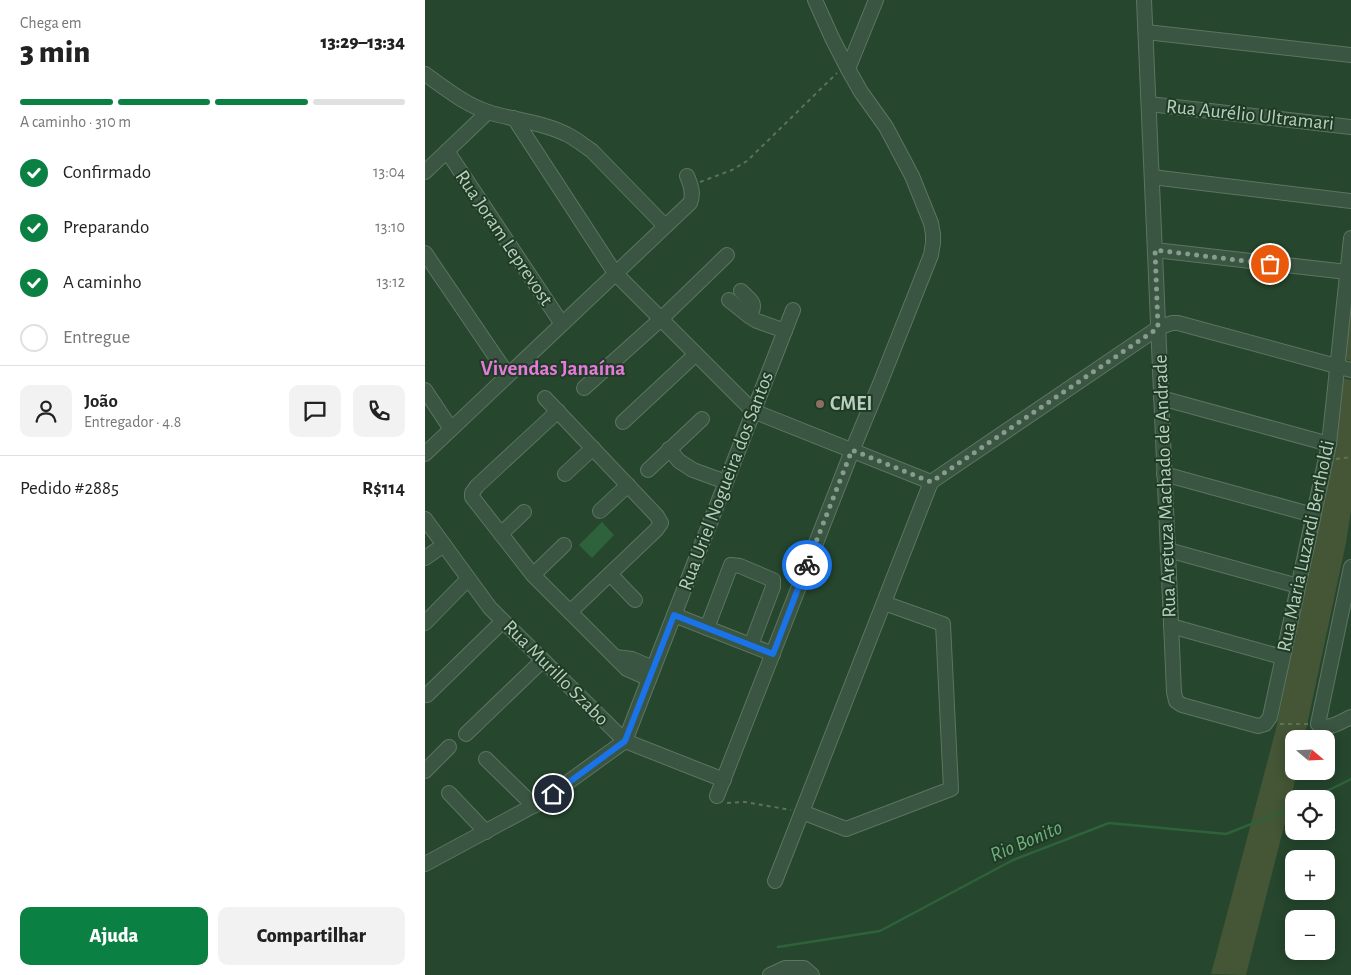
<!DOCTYPE html>
<html lang="pt">
<meta charset="utf-8">
<style>
:root{--surface:#fff;--page:#f2f2f2;--text:#222;--muted:#767676;--line:#e0e0e0;--accent:#0b8043}
body{margin:0;font-family:"Alegreya Sans",sans-serif;background:var(--page);color:var(--text);height:100vh;display:flex;flex-direction:column;font-size:19px;white-space:nowrap}
*{box-sizing:border-box;margin:0}
p{font-size:16px;color:var(--muted)}
.icon{flex:none;width:28px;height:28px;fill:none;stroke:currentColor;stroke-width:2;stroke-linecap:round;stroke-linejoin:round}
.map{position:relative;flex:1;overflow:hidden}
.sheet{display:flex;flex-direction:column;background:var(--surface);width:425px}
.sheet>*{flex:none}
.needle{width:32px;rotate:109deg}
.controls{position:absolute;left:860px;top:730px;display:grid;gap:10px}
.controls a{display:grid;place-items:center;width:50px;height:50px;border-radius:10px;background:var(--surface);box-shadow:0 2px 12px #0003;font-size:25px}
.pin{position:absolute;display:grid;place-items:center;width:42px;height:42px;color:#fff;margin:-21px;border:2px solid #fff;border-radius:50%;box-shadow:0 1px 5px #0007}
.courier{position:absolute;display:grid;place-items:center;width:50px;height:50px;margin:-25px;border:4px solid #1a73e8;border-radius:50%;background:#fff;color:#222;box-shadow:0 1px 6px #0007}
.head em{font-style:normal;font-weight:800}
.head div{display:flex;flex-direction:column-reverse}
.head{display:flex;align-items:center;justify-content:space-between;height:85px;padding:0 20px}
h1{font-size:32px;font-weight:800;line-height:38px}
.bar{display:grid;grid-template-columns:repeat(4,1fr);gap:8px 5px;align-content:center;height:60px;padding:0 20px}
.bar i{height:6px;border-radius:4px;background:var(--line)}
.bar .current{background:var(--accent)}
.bar p{grid-column:span 4}
.line{display:flex;align-items:center;gap:12px;padding:0 20px;border-top:1px solid var(--line)}
.line div{flex:1}
.round{display:grid;place-items:center;flex:none;width:52px;height:52px;border-radius:10px;background:var(--page)}
ol{padding:0 20px;list-style:none}
li{display:flex;align-items:center;gap:15px;height:55px}
li p{margin-inline-start:auto}
li .icon{padding:5px;border-radius:50%;background:var(--accent);color:#fff;stroke-width:4}
li:last-child{color:var(--muted)}
li i{width:28px;height:28px;border:2px solid var(--line);border-radius:50%}
.primary-button{display:flex;gap:10px;margin-top:auto;padding:10px 20px}
.primary-button a{flex:1;height:58px;border-radius:10px;background:var(--accent);color:#fff;font-size:20px;font-weight:800;line-height:58px;text-align:center}
.primary-button a+a{background:var(--page);color:var(--text)}
main{display:flex;flex:1;min-height:0}
.map>svg:first-child{display:block}
.green{fill:#445635}
.water{fill:#2e623a}
.lines{fill:none;stroke-linecap:round;stroke-linejoin:round}
.stream{stroke:#2e623a;stroke-width:2.5}
.minor-casing{stroke:#5c7562;stroke-width:16}
.path{stroke:#5d7258;stroke-width:2;stroke-dasharray:4 4;stroke-linecap:butt}
.minor{stroke:#3a5541;stroke-width:14}
.done{stroke:#859e8b;stroke-width:5;stroke-dasharray:0 9}
.route{stroke:#1a73e8;stroke-width:6}
.education-dot{fill:#8d6e63;stroke:#1f3b25;stroke-width:2}
.labels{text-anchor:middle;dominant-baseline:central;stroke-width:4;stroke-linejoin:round;paint-order:stroke}
.street-label{font-size:20px;fill:#b8cebe;stroke:#1f3b25}
.poi-label{font-size:20px;font-weight:bold;fill:#b8cebe;stroke:#1f3b25;text-anchor:start}
.neighbourhood-label{font-size:21px;font-weight:bold;fill:#e47ada;stroke:#1f3b25}
.water-label{font-size:21px;font-style:italic;fill:#6fb07d;stroke:#1f3b25}
</style>
<main>
<section class="sheet">
<div class="head"><div><h1>3 min</h1><p>Chega em</p></div><em>13:29–13:34</em></div>
<div class="bar"><i class="current"></i><i class="current"></i><i class="current"></i><i></i><p>A caminho · 310 m</p></div>
<ol>
<li><svg class="icon" aria-label="check" viewBox="0 0 24 24"><path d="M5 12l5 5 9-10"/></svg>Confirmado<p>13:04</p></li>
<li><svg class="icon" aria-label="check" viewBox="0 0 24 24"><path d="M5 12l5 5 9-10"/></svg>Preparando<p>13:10</p></li>
<li><svg class="icon" aria-label="check" viewBox="0 0 24 24"><path d="M5 12l5 5 9-10"/></svg>A caminho<p>13:12</p></li>
<li><i></i>Entregue</li>
</ol>
<div class="line" style="height:90px"><a class="round"><svg class="icon" aria-label="person" viewBox="0 0 24 24"><circle cx="12" cy="8" r="4"/><path d="M4 21q1-7 8-7t8 7"/></svg></a><div><b>João</b><p>Entregador · 4.8</p></div><a class="round"><svg class="icon" aria-label="chat" viewBox="0 0 24 24"><path d="M4 5h16v11H9l-5 4z"/></svg></a><a class="round"><svg class="icon" aria-label="phone" viewBox="0 0 24 24"><path d="M5 4h4l2 5-3 2q2 4 5 5l2-3 5 2v4C11 20 4 13 5 4z"/></svg></a></div>
<div class="line" style="height:65px"><div>Pedido #2885</div><b>R$114</b></div>
<div class="primary-button"><a>Ajuda</a><a>Compartilhar</a></div>
</section>
<div class="map">
<svg width="926" height="975" viewBox="0 0 926 975">
<rect width="100%" height="100%" fill="#26462d"/>
<!-- green -->
<g class="green">
<path d="M926 286V361L917 358Z"/>
<path d="M917 378 926 380V511L921 543 879 739H869V771H872L865 803 821 975 786 974 851 729 908 443Z"/>
</g>
<!-- water -->
<path class="water" d="M177 522 189 535 167 558 154 545Z"/>
<g class="lines">
<!-- stream -->
<g class="stream">
<path d="M886 799 926 779"/>
<path d="M353 947 455 931 588 860 684 823 801 834 869 807"/>
</g>
<!-- minor casing -->
<g class="minor-casing">
<g id="minor">
<path d="M390 0 407 38 423 69"/>
<path d="M719 0 749 692 751 701 757 705 833 726 840 724 845 717 904 444 926 238"/>
<path d="M721 32 926 55"/>
<path d="M0 74C20 88 39 104 63 112 88 120 117 122 141 134 150 138 158 145 167 151L240 226"/>
<path d="M724 104 926 127"/>
<path d="M89 118 190 273 328 411 506 482 733 328 747 323H753L926 370"/>
<path d="M22 151 137 324"/>
<path d="M0 172 63 112"/>
<path d="M727 177 926 201"/>
<path d="M730 250 922 272"/>
<path d="M0 253 83 375"/>
<path d="M316 291C326 301 333 303 324 316"/>
<path d="M304 300 324 316 332 321 360 331"/>
<path d="M159 388 236 319 302 255"/>
<path d="M0 390 26 429"/>
<path d="M120 398 232 516 236 523 231 530 145 612"/>
<path d="M736 398 904 444"/>
<path d="M133 411 52 486 47 493V497L108 575 202 669 224 679"/>
<path d="M198 422 271 354"/>
<path d="M244 449 254 461 268 470 301 482"/>
<path d="M0 454 265 203C269 194 266 185 262 176"/>
<path d="M223 470 277 419"/>
<path d="M140 474 168 448"/>
<path d="M739 474 888 515"/>
<path d="M175 511 203 485"/>
<path d="M0 519 65 608 200 741 299 780"/>
<path d="M76 534 99 512"/>
<path d="M743 550 873 586"/>
<path d="M0 558 19 545"/>
<path d="M926 567 893 724C903 731 915 722 926 717"/>
<path d="M185 574 210 600"/>
<path d="M108 575 139 545"/>
<path d="M249 615 348 654"/>
<path d="M0 623 43 579"/>
<path d="M746 626 857 657"/>
<path d="M282 628 306 565 315 566 348 580V587L326 645"/>
<path d="M190 657 207 659 228 668"/>
<path d="M2 695 78 621"/>
<path d="M41 734 118 660"/>
<path d="M61 759 109 806"/>
<path d="M0 771 24 747"/>
<path d="M24 793 61 832"/>
<path d="M292 796 427 451 454 386 506 255 508 243V234L506 223 487 176 461 127 436 92 423 69 451 0"/>
<path d="M377 812 421 829 526 789 518 624 459 603"/>
<path d="M0 864 117 801 200 741 368 310"/>
<path d="M350 881 506 482"/>
<path d="M345 975 360 968H379L387 975"/>
</g>
</g>
<!-- path -->
<g class="path">
<path d="M275 182 307 170 322 161 412 73"/>
<path d="M911 459 926 457"/>
<path d="M855 724H883"/>
<path d="M302 803 320 802 366 810"/>
</g>
<!-- minor -->
<use href="#minor" class="minor"/>
</g>
<g class="lines">
<!-- done -->
<path class="done" d="M382 565 427 450 506 482 733 328 730 250 845 264"/>
<!-- route -->
<path class="route" d="M128 794 200 741 249 615 348 654 382 565"/>
</g>
<!-- markers -->
<circle class="education-dot" cx="395" cy="404" r="5"/>
<g class="labels">
<!-- street labels -->
<g class="street-label">
<text transform="translate(825 115) rotate(6)">Rua Aurélio Ultramari</text>
<text transform="translate(79 238) rotate(56)">Rua Joram Leprevost</text>
<text transform="translate(301 481) rotate(-69)">Rua Uriel Nogueira dos Santos</text>
<text transform="translate(740 486) rotate(-92)">Rua Aretuza Machado de Andrade</text>
<text transform="translate(881 546) rotate(-78)">Rua Maria Luzardi Bertholdi</text>
<text transform="translate(131 673) rotate(45)">Rua Murillo Szabo</text>
</g>
<!-- poi labels -->
<g class="poi-label">
<text x="405" y="404">CMEI</text>
</g>
<!-- neighbourhood labels -->
<g class="neighbourhood-label">
<text x="128" y="368">Vivendas Janaína</text>
</g>
<!-- water labels -->
<g class="water-label">
<text transform="translate(601 841) rotate(-23)">Rio Bonito</text>
</g>
</g>
</svg>
<div class="controls">
<a><svg class="needle" viewBox="-14 -14 28 28"><path d="M0-13l5 13h-10z" fill="#e53935"/><path d="M0 13l5-13h-10z" fill="#767676"/></svg></a>
<a><svg class="icon" aria-label="locate" viewBox="0 0 24 24"><circle cx="12" cy="12" r="6"/><path d="M12 2v4M12 18v4M2 12h4M18 12h4"/></svg></a>
<a>+</a>
<a>−</a>
</div>
<div class="pin" style="left:845px;top:264px;background:#ea580c"><svg class="icon" aria-label="bag" viewBox="0 0 24 24"><path d="M5 8h14l-1 12H6zM9 8a3 3 0 0 1 6 0"/></svg></div>
<div class="pin" style="left:128px;top:794px;background:#1f2937"><svg class="icon" aria-label="home" viewBox="0 0 24 24"><path d="M3 11l9-7 9 7M6 9v11h12V9"/></svg></div>
<div class="courier" style="left:382px;top:565px"><svg class="icon" aria-label="bike" viewBox="0 0 24 24"><circle cx="6" cy="16" r="4"/><circle cx="18" cy="16" r="4"/><path d="M6 16l4-8h5l3 8M10 8l3 8H6M13 5h3"/></svg></div>
</div>
</main>
